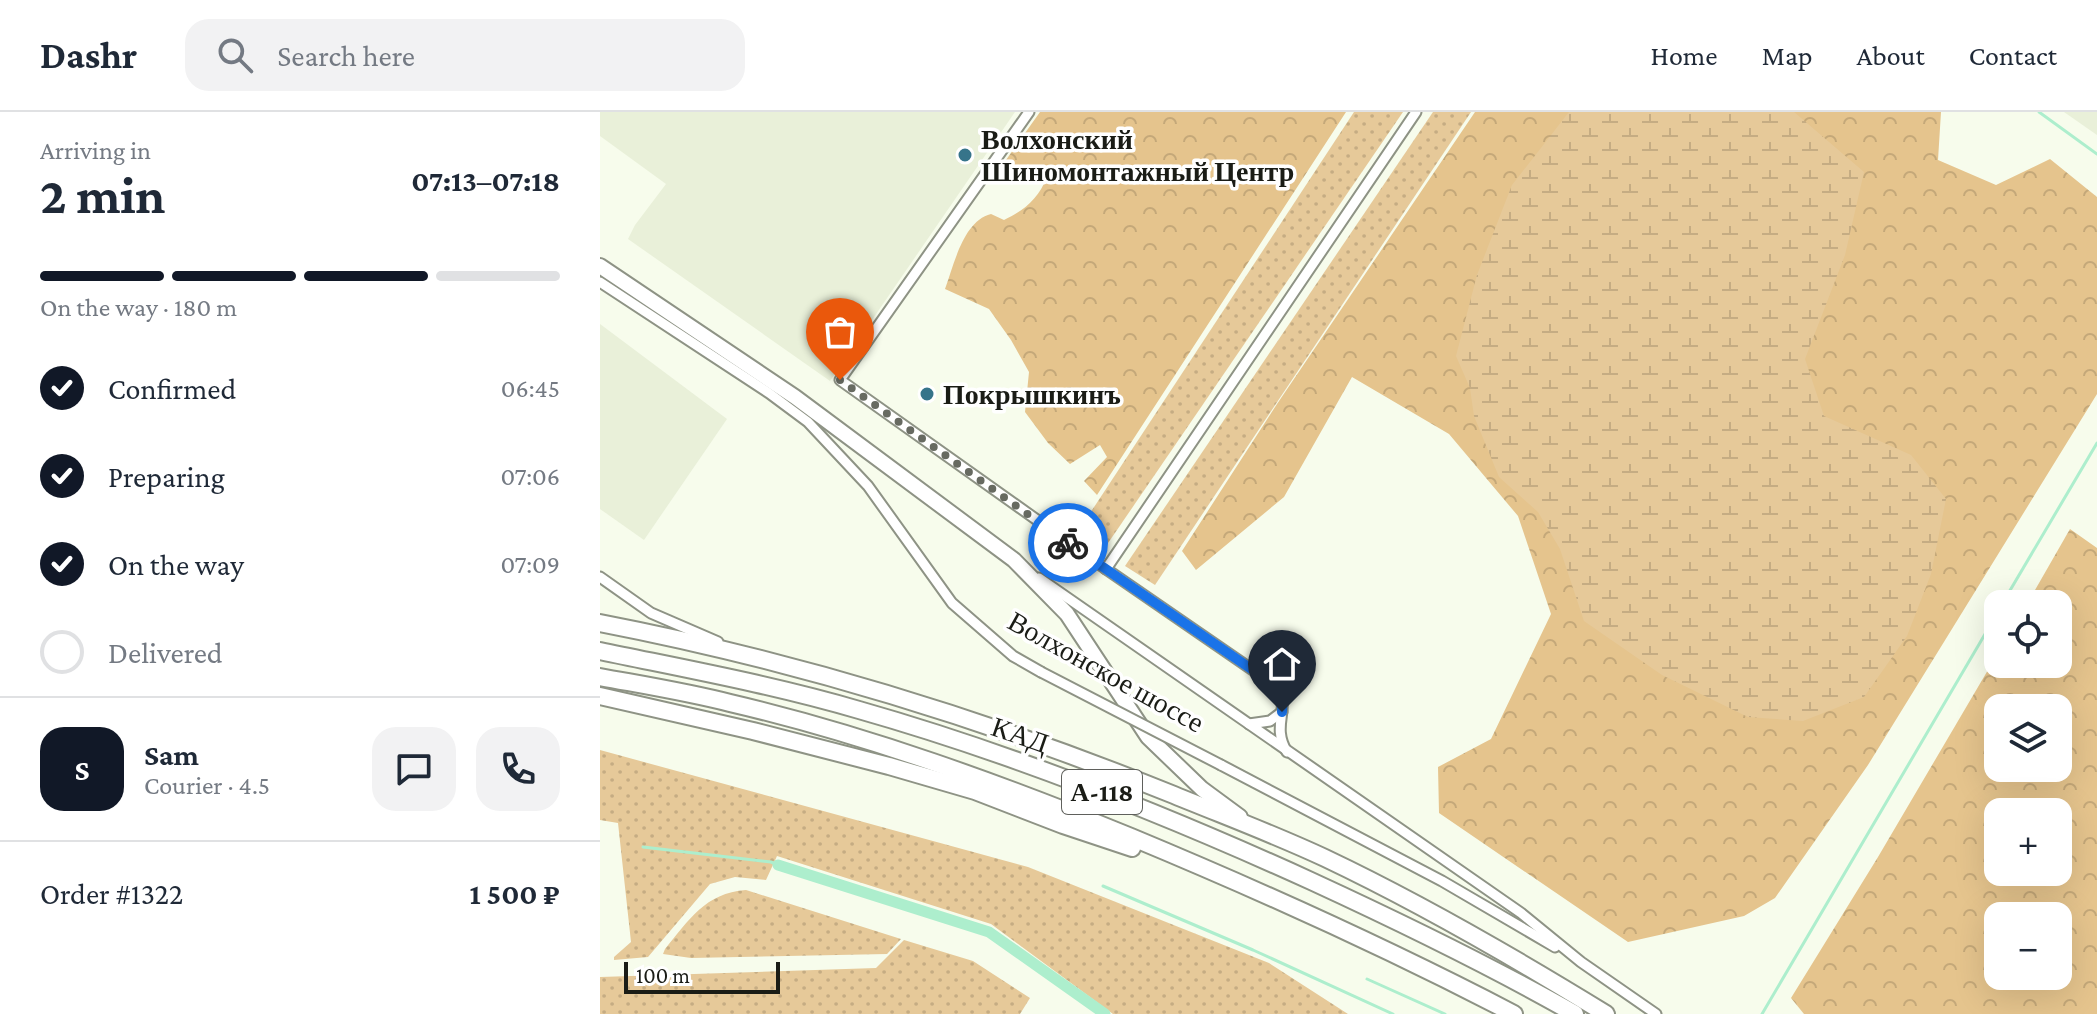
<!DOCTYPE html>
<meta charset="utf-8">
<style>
:root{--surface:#fff;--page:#f2f2f3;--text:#1f2937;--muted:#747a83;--line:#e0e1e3;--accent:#111827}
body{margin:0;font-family:"Crimson Pro",serif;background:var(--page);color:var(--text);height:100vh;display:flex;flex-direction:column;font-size:30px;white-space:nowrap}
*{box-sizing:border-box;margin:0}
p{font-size:26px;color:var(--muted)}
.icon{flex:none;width:44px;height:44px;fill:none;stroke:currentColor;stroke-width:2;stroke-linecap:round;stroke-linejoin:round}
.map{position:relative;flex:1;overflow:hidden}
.sheet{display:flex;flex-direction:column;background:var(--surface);width:600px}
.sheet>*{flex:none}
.controls{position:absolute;left:1384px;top:478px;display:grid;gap:16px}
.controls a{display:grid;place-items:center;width:88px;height:88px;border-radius:16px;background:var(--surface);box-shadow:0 8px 32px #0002;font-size:40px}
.scale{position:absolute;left:24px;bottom:20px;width:156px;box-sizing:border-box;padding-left:8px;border:4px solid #1a1c16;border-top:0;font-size:22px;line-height:28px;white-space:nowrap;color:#1a1c16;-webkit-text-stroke:6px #fff;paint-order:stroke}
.pin{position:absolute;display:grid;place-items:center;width:68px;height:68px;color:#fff;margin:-82px -34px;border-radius:50% 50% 50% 0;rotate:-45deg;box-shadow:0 0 8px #0007}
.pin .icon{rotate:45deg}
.courier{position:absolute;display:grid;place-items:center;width:80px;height:80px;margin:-40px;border:6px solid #1a73e8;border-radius:50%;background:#fff;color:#222;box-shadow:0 2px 10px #0007}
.summary em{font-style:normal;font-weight:700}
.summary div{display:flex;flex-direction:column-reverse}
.summary{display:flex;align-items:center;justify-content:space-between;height:136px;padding:0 40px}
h1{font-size:52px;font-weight:700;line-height:60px}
.bar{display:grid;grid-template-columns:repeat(4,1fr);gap:12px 8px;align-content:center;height:96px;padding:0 40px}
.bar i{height:10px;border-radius:6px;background:var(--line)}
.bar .active{background:var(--accent)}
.bar p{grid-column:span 4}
.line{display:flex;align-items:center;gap:20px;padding:0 40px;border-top:2px solid var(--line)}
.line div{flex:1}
.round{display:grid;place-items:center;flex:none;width:84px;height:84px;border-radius:24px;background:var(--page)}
ol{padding:0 40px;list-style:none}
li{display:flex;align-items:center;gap:24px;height:88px}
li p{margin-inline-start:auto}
li .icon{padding:8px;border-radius:50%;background:var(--accent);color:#fff;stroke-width:4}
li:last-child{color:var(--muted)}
li i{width:44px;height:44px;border:4px solid var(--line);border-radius:50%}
header{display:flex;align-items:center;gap:48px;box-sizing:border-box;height:112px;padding:0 40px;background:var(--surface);border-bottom:2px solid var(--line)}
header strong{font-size:38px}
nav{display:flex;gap:44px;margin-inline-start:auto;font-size:28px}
.search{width:560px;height:72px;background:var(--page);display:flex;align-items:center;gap:20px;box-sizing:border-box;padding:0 28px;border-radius:24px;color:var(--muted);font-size:30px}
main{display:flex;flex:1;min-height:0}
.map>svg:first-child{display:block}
.built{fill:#e9f0d9}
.grass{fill:url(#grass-dots)}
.forest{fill:url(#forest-crowns);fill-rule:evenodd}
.wetland{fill:url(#wetland-marsh)}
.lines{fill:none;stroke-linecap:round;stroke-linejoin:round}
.stream{stroke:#adeecd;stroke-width:3}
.canal{stroke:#adeecd;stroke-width:11}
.minor-casing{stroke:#8e9385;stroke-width:13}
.secondary-casing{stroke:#8e9385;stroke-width:18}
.motorway-casing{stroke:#8e9385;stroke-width:20}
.minor{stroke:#fff;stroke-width:9}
.secondary{stroke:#fff;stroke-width:14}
.motorway{stroke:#fff;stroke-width:16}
.minor-bridge-casing{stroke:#8e9385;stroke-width:13;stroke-linecap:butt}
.minor-bridge{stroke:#fff;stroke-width:9}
.done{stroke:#676a61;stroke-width:8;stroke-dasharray:0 14.4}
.route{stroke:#1a73e8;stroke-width:10}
.poi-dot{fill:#36748a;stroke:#fff;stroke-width:3}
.labels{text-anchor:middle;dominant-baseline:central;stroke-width:7;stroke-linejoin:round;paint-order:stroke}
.shield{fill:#fff;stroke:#5f605c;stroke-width:2}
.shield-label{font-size:26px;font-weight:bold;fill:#1a1c16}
.poi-label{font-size:28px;font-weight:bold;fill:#1a1c16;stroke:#fff;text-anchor:start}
.street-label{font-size:28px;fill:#1a1c16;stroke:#fff}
</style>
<header>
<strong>Dashr</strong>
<div class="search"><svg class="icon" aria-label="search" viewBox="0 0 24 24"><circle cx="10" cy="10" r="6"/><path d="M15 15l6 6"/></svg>Search here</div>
<nav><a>Home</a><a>Map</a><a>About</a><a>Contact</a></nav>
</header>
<main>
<section class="sheet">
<div class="summary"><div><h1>2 min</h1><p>Arriving in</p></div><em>07:13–07:18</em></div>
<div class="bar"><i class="active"></i><i class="active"></i><i class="active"></i><i></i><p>On the way · 180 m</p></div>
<ol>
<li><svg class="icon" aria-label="check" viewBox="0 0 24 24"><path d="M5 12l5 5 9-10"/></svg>Confirmed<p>06:45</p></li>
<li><svg class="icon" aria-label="check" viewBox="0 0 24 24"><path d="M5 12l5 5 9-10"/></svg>Preparing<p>07:06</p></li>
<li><svg class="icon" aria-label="check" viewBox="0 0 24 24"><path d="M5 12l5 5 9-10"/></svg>On the way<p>07:09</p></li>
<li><i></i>Delivered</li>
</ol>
<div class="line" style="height:144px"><b class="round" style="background:var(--accent);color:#fff">S</b><div><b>Sam</b><p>Courier · 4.5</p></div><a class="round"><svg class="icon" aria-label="chat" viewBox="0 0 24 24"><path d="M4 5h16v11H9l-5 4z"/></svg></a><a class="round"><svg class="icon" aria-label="phone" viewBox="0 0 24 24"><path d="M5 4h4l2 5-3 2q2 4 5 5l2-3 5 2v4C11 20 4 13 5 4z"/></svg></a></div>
<div class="line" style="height:104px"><div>Order #1322</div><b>1 500 ₽</b></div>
</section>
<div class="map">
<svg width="1497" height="902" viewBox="0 0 1497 902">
<defs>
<pattern id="grass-dots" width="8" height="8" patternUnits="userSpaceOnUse" patternTransform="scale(2)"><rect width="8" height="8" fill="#e6c999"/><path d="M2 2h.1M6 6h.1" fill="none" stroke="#c5ac83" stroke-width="1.8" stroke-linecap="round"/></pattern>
<pattern id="forest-crowns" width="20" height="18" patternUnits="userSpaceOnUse" patternTransform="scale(2)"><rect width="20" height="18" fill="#e5c48d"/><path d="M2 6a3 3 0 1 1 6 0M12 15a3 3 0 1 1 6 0" fill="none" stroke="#c4a879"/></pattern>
<pattern id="wetland-marsh" width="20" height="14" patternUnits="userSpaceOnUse" patternTransform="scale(2)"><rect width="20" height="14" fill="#e6c999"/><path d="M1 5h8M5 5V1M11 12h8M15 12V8" fill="none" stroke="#c5ac83"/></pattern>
</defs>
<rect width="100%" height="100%" fill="#f7fcec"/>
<!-- built -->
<g class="built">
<path d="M0 0H415L230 269 28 127 35 113 66 72 0 24Z"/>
<path d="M1464 0H1497V23Z"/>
<path d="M0 212 127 307 44 428 0 397Z"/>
</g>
<!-- grass -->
<g class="grass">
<path d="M754 0H803L504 437 477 421Z"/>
<path d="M833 0H871L555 473 525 454Z"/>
<path d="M0 638 428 755 669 851 748 902H513L391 812 177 744 166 768 135 765 110 772 48 845 14 848V845L31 830 18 711 0 708Z"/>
<path d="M146 778 301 827 287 842 91 846 63 842 65 837C89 808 105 781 146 778Z"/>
<path d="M304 828 373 849 430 886 420 902H0V865L276 856Z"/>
</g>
<!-- forest -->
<g class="forest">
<path d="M440 0H746L497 383 484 369 507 345 500 333 470 352 448 331 425 300 429 260 411 228 389 197 345 177C354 153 363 109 391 102L404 108C425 98 438 87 447 65L425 63 400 67 401 55Z"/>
<path d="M875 0H1341L1338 48 1396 73 1450 47 1497 85V282L1268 653 1175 786 1144 804 1028 830 839 701 838 655 891 627 951 502 918 404 849 322 752 265 684 385 596 458 582 439 677 292Z"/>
<path d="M1470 417 1497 436V902H1204L1191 886 1278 745 1398 541V552H1458V492H1427ZM1458 596V656H1398V596ZM1398 700H1458V760H1398ZM1398 804H1458V864H1398Z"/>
</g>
<!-- wetland -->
<path class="wetland" d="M969 0H1194L1264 60 1245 143 1205 247 1224 304 1311 343 1346 387 1331 462 1307 524 1264 585 1203 609 1148 605 1062 563 984 509 960 437 938 400 899 365 874 304 870 276 856 244 877 163 912 73Z"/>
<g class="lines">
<!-- stream -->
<g class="stream">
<path d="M1439 0 1497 42"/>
<path d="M1402 492 1497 331"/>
<path d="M43 735 171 750 178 753"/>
<path d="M503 774 653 838 793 902"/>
<path d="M767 867 845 902"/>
<path d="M1162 902 1398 500"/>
</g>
<!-- canal -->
<path class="canal" d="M178 753 389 820 505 902"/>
<!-- minor casing -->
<g class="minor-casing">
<g id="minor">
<path d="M429 0 240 268 506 457 673 572C695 593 669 611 687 640"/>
<path d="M0 170 169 281 208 310 268 374 352 491 413 544 441 560"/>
<path d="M506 457 816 0"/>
<path d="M0 465 51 501 118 530"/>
<path d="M439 466 921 801 981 850 1056 902"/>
<path d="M649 612 670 609 682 600"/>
<path d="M621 653 842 769 955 835"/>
</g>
</g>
<!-- secondary casing -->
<g class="secondary-casing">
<path id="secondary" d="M0 154 195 285 414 448 467 502 548 625 602 677 640 705"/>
</g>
<!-- motorway casing -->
<g class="motorway-casing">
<g id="motorway">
<path d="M0 511C197 549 388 608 574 683 625 704 676 723 725 746 822 792 915 846 1006 902"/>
<path d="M0 539C86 557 174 573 259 598 414 642 564 702 711 769 800 810 889 853 975 902"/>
<path d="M0 565C43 573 87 580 130 591 267 623 401 672 531 725 661 779 789 837 914 902"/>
<path d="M0 584 153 619 289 654 375 679 463 713 532 736"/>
</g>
</g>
<!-- minor -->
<use href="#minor" class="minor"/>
<!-- secondary -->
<use href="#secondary" class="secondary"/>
<!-- motorway -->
<use href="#motorway" class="motorway"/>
<!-- minor-bridge casing -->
<g class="minor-bridge-casing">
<path id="minor-bridge" d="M441 560 621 653"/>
</g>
<!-- minor-bridge -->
<use href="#minor-bridge" class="minor-bridge"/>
</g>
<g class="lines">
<!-- done -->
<path class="done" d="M240 268 468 431"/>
<!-- route -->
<path class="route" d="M468 431 673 572C682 581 683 587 682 600"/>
</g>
<!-- markers -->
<g class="poi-dot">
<circle cx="365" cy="43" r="8"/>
<circle cx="327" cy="282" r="8"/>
</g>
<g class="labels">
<!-- shield labels -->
<rect class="shield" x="462" y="658" width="80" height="44" rx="6"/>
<g class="shield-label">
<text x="502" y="680">А-118</text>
</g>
<!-- poi labels -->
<g class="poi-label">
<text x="381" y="27">Волхонский<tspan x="381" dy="32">Шиномонтажный Центр</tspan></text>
<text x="343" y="282">Покрышкинъ</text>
</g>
<!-- street labels -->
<g class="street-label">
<text transform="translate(506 560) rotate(29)">Волхонское шоссе</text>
<text transform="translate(420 623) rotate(19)">КАД</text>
</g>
</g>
</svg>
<div class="controls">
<a><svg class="icon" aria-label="locate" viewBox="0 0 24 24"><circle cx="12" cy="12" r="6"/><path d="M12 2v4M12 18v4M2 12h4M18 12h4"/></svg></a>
<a><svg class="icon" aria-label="layers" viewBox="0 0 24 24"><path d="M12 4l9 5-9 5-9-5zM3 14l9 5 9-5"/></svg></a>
<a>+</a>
<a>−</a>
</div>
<div class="scale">100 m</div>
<div class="pin" style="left:240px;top:268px;background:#ea580c"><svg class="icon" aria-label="bag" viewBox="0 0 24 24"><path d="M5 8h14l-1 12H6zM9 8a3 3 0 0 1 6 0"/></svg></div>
<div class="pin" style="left:682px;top:600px;background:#1f2937"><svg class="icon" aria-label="home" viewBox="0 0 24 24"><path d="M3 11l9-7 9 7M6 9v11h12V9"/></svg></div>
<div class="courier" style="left:468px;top:431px"><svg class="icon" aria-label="bike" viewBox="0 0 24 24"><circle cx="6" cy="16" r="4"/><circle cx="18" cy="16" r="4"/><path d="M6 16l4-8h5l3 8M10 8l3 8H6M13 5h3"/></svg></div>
</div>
</main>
